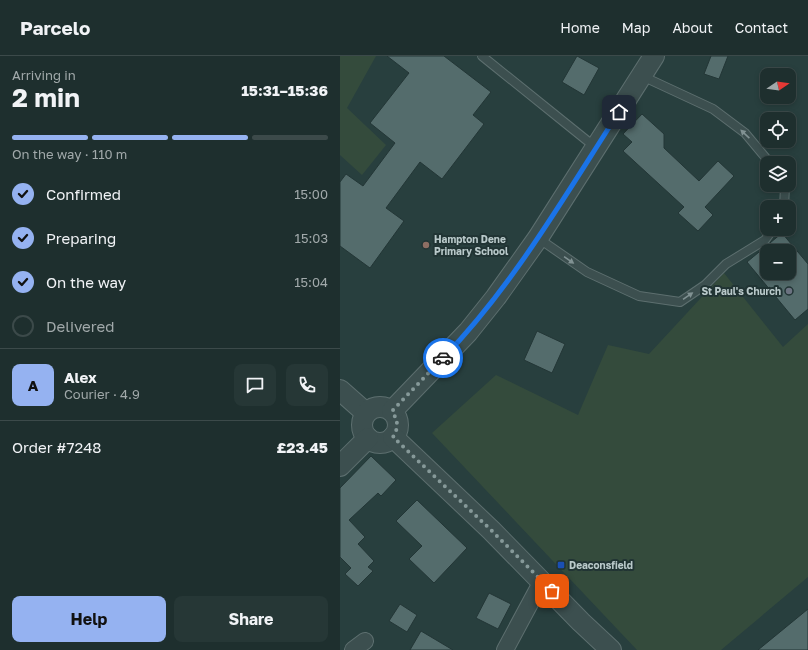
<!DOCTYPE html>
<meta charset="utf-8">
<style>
:root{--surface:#1e2f2e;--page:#263736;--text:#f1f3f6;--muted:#a1a9aa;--line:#3c4a4a;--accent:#95b2f1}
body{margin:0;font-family:"Golos Text",sans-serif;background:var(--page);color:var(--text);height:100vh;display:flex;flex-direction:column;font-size:15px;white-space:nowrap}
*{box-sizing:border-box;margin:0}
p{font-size:13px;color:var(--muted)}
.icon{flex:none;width:22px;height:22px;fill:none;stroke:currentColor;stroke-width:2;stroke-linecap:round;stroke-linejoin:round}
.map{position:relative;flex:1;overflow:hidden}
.details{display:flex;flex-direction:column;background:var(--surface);width:340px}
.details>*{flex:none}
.needle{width:26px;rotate:77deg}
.tools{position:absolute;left:420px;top:12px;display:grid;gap:8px}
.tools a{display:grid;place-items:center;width:36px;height:36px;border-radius:8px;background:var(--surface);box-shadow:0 2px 6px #0003,0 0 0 1px var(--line);font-size:20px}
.pin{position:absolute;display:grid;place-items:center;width:34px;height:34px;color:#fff;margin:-17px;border-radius:8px;box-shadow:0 2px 6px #0006}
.courier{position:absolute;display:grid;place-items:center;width:40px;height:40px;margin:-20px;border:3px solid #1a73e8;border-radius:50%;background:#fff;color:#222;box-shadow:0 1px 5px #0007}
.summary em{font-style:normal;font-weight:700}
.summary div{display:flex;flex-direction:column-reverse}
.summary{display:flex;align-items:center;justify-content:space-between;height:68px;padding:0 12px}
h1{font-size:26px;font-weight:700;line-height:30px}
.bar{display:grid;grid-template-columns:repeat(4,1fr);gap:6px 4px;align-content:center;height:48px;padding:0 12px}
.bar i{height:5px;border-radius:3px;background:var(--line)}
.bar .current{background:var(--accent)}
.bar p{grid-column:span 4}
.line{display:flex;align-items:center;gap:10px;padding:0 12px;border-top:1px solid var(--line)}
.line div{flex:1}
.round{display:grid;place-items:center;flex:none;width:42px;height:42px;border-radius:8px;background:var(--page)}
ol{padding:0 12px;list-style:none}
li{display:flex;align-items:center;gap:12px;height:44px}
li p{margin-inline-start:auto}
li .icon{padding:4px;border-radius:50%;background:var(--accent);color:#111;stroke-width:4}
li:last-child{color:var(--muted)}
li i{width:22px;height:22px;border:2px solid var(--line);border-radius:50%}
.button{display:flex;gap:8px;margin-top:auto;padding:8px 12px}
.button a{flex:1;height:46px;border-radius:8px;background:var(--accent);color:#111;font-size:16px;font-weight:700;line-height:46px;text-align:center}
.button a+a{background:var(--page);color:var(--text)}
header{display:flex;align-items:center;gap:24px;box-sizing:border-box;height:56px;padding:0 20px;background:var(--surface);border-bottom:1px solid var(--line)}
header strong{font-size:19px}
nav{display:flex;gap:22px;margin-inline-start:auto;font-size:14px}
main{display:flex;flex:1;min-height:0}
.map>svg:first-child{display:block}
.green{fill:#344b3c}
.building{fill:#546c6c;stroke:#233636;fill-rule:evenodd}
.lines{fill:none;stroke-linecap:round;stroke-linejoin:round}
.service-casing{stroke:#5d6f6f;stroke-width:10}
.minor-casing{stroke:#5d6f6f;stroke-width:18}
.tertiary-casing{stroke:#5d6f6f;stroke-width:22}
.service{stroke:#3c4f4f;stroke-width:8}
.minor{stroke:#3c4f4f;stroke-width:16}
.tertiary{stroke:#3c4f4f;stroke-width:20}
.oneway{fill:#819293}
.done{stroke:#869999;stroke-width:4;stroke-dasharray:0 7.2}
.route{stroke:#1a73e8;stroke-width:5}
.education-dot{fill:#8d6e63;stroke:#213434;stroke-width:1.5}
.worship-dot{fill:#6b7280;stroke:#213434;stroke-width:1.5}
.transit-dot{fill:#1a4fb4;stroke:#213434;stroke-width:1.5}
.labels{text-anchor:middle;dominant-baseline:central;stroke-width:4;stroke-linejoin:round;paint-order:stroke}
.poi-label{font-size:10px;font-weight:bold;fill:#b9c9ca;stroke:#213434;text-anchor:start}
</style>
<header>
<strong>Parcelo</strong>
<nav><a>Home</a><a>Map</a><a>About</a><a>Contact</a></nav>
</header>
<main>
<section class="details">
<div class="summary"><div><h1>2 min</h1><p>Arriving in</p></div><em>15:31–15:36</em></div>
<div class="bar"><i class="current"></i><i class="current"></i><i class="current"></i><i></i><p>On the way · 110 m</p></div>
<ol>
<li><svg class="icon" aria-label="check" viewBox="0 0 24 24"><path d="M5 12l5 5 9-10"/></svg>Confirmed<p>15:00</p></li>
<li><svg class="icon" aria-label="check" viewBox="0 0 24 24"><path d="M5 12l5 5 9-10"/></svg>Preparing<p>15:03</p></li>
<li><svg class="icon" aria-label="check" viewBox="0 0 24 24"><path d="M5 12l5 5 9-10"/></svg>On the way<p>15:04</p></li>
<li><i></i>Delivered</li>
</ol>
<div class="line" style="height:72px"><b class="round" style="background:var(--accent);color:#111">A</b><div><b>Alex</b><p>Courier · 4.9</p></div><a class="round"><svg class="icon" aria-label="chat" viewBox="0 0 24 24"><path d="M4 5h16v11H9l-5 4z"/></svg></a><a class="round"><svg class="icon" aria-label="phone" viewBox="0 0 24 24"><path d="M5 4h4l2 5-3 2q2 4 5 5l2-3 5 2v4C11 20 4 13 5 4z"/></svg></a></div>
<div class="line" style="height:52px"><div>Order #7248</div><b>£23.45</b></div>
<div class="button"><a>Help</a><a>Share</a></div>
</section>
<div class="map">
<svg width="468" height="594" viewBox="0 0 468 594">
<rect width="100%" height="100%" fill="#283f3e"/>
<!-- green -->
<g class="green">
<path d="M0 0H36L7 52 46 89 22 119 0 99Z"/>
<path d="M384 217 443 291 468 268V521L381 594H297L92 377 156 319 238 359 268 289 309 298Z"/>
</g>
<!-- building -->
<g class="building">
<path d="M47 0H104L151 36 133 59 144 68 102 123 80 106 46 152 64 165 30 212 0 190V126L6 118 23 130 55 87 30 67 69 17Z"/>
<path d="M237 0 259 12 244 39 222 26Z"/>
<path d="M371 0H388L379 23 364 18Z"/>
<path d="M302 58 324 78V92L359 125 378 105 394 120 365 151 373 159 358 175 338 157 344 151 283 95 292 86 283 78Z"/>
<path d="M442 177 468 208V253L455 264 407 206ZM427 195H449V217H427Z"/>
<path d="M197 275 225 288 212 317 184 304Z"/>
<path d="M31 400 56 424 41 440 38 437 9 464 25 481 18 488 34 505 28 511 33 515 18 530 5 518 11 512 0 501V432Z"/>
<path d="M77 444 127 492 94 527 69 503 82 490 56 465Z"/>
<path d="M149 537 171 548 158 573 136 562Z"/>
<path d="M60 548 77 559 67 576 49 565Z"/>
<path d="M468 553V594H418Z"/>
<path d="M81 575 113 594H70Z"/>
</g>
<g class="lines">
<!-- service casing -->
<g class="service-casing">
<g id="service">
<path d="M142 0 255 91"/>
<path d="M302 20 373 53 405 77 430 107"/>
<path d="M444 151 445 131 444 129"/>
<path d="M198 182 247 216 299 240 340 246 365 229 386 208 425 184 433 173"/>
</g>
</g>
<!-- minor casing -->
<g class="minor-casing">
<g id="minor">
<path d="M13 594 25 585"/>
<path d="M165 594 202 525"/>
</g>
</g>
<!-- tertiary casing -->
<g class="tertiary-casing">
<g id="tertiary">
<path d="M0 334 26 357"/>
<circle cx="40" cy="369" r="18"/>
<path d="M52 355 128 276 156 241 198 182 314 0"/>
<path d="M53 381 151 474 241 566 271 594"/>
<path d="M0 410 28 382"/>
</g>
</g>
<!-- service -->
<use href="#service" class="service"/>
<!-- minor -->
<use href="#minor" class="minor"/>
<!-- tertiary -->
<use href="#tertiary" class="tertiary"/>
</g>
<!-- one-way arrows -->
<defs><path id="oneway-solid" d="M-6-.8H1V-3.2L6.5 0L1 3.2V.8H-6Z"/></defs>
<g class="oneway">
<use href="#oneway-solid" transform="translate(405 78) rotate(-137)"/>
<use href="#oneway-solid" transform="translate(229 204) rotate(35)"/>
<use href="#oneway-solid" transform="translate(348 240) rotate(-34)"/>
</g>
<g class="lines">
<!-- done -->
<path class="done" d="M103 302 52 355C58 365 59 371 53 381L151 474 212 535"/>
<!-- route -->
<path class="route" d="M103 302C173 230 224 141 279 56"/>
</g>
<!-- markers -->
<circle class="education-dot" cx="86" cy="189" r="4"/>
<circle class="worship-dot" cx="449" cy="235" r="4"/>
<rect class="transit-dot" x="217" y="505" width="8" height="8" rx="2"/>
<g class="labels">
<!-- poi labels -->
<g class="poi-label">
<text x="94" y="183">Hampton Dene<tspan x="94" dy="12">Primary School</tspan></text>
<text x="441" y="235" text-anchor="end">St Paul's Church</text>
<text x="229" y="509">Deaconsfield</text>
</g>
</g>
</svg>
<div class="tools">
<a><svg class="needle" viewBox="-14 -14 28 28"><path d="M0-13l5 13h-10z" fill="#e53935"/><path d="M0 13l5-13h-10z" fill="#a1a9aa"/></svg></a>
<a><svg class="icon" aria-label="locate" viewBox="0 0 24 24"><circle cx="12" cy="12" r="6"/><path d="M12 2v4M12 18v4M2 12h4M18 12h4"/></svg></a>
<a><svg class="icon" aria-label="layers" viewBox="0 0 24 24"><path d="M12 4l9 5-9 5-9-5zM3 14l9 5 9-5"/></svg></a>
<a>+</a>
<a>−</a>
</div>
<div class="pin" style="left:212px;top:535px;background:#ea580c"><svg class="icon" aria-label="bag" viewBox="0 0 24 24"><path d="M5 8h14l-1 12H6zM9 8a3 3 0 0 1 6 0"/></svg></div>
<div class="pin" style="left:279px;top:56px;background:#1f2937"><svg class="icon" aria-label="home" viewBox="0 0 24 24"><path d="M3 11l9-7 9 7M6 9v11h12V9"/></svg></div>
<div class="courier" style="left:103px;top:302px"><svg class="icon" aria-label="car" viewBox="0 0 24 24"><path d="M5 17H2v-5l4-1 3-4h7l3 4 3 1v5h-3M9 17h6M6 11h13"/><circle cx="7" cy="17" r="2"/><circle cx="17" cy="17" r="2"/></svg></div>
</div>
</main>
